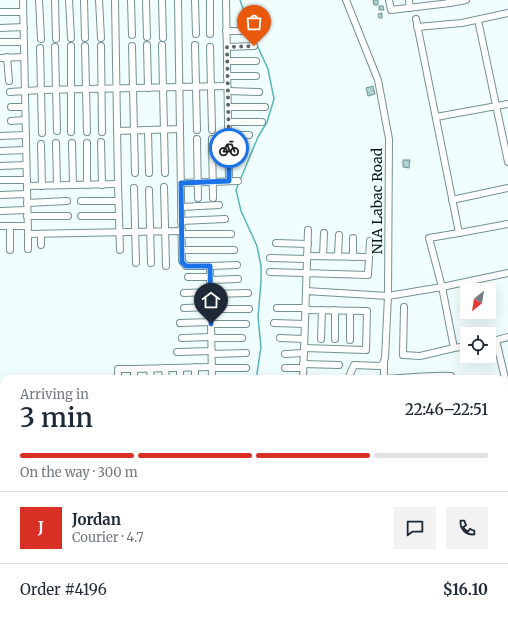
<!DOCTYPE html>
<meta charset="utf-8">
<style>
:root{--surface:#fff;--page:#f2f2f3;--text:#1f2937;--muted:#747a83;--line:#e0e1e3;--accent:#d93025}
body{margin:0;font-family:Merriweather,serif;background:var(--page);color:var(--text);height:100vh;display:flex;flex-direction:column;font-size:15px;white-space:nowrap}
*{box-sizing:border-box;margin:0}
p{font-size:13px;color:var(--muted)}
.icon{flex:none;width:22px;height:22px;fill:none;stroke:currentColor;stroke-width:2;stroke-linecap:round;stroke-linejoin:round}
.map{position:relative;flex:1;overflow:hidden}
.panel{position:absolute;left:0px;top:375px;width:508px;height:248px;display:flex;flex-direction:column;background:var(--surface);border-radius:12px 12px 0 0;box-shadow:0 4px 16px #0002}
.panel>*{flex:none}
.needle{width:26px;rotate:210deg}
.tools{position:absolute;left:460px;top:283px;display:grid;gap:8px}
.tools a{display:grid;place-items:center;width:36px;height:36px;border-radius:0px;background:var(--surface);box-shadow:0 4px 16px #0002;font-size:20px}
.pin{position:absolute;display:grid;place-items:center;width:34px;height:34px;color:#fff;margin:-41px -17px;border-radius:50% 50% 50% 0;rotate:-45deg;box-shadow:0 0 4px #0007}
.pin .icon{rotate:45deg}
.courier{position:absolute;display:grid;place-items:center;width:40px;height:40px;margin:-20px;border:3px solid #1a73e8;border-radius:50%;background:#fff;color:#222;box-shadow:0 1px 5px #0007}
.summary em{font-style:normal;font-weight:600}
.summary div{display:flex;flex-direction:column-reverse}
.summary{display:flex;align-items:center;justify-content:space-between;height:68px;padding:0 20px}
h1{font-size:26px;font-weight:600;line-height:30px}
.bar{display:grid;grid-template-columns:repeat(4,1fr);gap:6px 4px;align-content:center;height:48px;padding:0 20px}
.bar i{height:5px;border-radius:3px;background:var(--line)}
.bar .active{background:var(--accent)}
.bar p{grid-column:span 4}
.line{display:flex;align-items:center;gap:10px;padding:0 20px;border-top:1px solid var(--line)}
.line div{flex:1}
.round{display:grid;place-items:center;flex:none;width:42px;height:42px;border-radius:0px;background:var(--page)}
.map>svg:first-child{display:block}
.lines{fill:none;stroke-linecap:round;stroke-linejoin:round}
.stream{stroke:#55b6b9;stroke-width:1.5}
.building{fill:url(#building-back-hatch);stroke:#719192}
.street-casing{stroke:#729293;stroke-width:8}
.street{stroke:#fff;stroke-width:6}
.done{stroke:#5a6868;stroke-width:4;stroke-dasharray:0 7.2}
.route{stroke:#1a73e8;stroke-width:5}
.labels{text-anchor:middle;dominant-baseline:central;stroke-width:3.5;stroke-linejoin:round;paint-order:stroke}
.street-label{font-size:14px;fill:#0a1717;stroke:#f0fefe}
</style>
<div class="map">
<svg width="508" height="623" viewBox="0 0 508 623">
<defs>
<pattern id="building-back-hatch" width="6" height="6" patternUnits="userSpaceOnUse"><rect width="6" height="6" fill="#b3d6d6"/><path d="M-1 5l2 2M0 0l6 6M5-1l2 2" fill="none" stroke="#99b7b7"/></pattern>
</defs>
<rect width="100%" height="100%" fill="#f0fefe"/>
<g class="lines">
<!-- stream -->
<g class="stream">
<path d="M240 0 250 28"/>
<path d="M251 32 268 69 274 99 267 122 258 137 236 190 241 211 257 246 261 266V282L258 317 261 347 257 373V379"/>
<path d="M504 420 508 422"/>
<path d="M0 460 4 473"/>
<path d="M127 623 128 619"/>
<path d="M146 623 147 619"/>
<path d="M218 623 229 619"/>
</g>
</g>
<!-- building -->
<g class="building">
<path d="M373 0H378V5H374Z"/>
<path d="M379 6H383L384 10H379Z"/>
<path d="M382 13V18H379L378 14Z"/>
<path d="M373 86 375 94 368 96 366 88Z"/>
<path d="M403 160H410L409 168 403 167Z"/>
</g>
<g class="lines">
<!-- street casing -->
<g class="street-casing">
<g id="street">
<path d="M23 0 28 234 182 231"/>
<path d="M39 0 41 39"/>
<path d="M55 0 56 39"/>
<path d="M69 0 71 38"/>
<path d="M84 0 85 38"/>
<path d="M99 0 101 38"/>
<path d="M115 0 118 184 120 250"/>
<path d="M131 0 132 35"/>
<path d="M146 0 147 37"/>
<path d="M162 0 163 38"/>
<path d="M178 0 182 261 186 266H210L212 379"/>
<path d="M195 0 196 34"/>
<path d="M210 0V34"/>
<path d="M226 0 229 181"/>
<path d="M346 0 378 80 389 139 388 296 385 358 383 364 379 366 354 365 348 379"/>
<path d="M389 0 391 10 450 3 449 0"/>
<path d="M409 0 410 8"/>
<path d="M450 3 466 0"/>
<path d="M0 12H23"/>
<path d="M416 19 459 233 429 238 442 287 454 348 467 346"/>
<path d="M478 20 508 162"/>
<path d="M417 27 462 23 508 13"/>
<path d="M0 28 24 27"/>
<path d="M226 31H249"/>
<path d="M0 42H24"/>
<path d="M147 45 148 88"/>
<path d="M162 45 165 173"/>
<path d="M195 45 197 130"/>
<path d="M71 46V132"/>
<path d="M85 46 87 132"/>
<path d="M101 46 102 132"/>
<path d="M132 46 135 173"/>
<path d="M55 47 57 131"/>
<path d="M210 47 212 130"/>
<path d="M227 47 254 46"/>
<path d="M40 48 42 133"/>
<path d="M7 57 9 81"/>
<path d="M0 58 24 57"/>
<path d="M227 61H256"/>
<path d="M227 76H256"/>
<path d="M228 91 259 92"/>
<path d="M10 92 41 90 227 86"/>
<path d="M11 107H25"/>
<path d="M228 107H265"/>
<path d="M436 117 508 104"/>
<path d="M11 121 25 120"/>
<path d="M228 122H262"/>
<path d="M148 130 149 173"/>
<path d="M117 131 180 129"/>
<path d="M228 135H249"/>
<path d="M0 136 26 135"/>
<path d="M197 139 198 198"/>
<path d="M212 139 213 198"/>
<path d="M101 142 102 185"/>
<path d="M56 143 57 185"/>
<path d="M72 143 73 185"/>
<path d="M87 143V185"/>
<path d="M41 144 42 186"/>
<path d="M0 151 26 150"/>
<path d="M0 166 26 165"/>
<path d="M0 180H27"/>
<path d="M181 183 238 181"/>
<path d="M27 186 118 184"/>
<path d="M164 187 166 266"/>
<path d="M134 188 136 263"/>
<path d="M149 190 151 263"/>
<path d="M0 195 27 194"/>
<path d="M452 200 508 188"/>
<path d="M81 201H118"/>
<path d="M27 203 67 201"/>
<path d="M181 207 219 205"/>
<path d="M0 211 27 210"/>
<path d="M27 216H68"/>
<path d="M81 216H119"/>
<path d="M181 221 225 219"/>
<path d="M0 226H27"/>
<path d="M10 226V250"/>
<path d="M459 233 508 224"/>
<path d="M28 234V249"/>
<path d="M41 234V245"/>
<path d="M182 234H231"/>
<path d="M276 243 308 244"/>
<path d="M182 250H234"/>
<path d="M307 256 369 257"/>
<path d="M323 256 324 233"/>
<path d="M338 256 339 235"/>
<path d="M353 257V238"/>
<path d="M270 258 307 259"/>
<path d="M210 266 237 265"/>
<path d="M270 272 368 275 370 241"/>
<path d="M188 277H210"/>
<path d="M210 280 238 279"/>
<path d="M306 291 308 230"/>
<path d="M184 293 211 292"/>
<path d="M211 294 248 293"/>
<path d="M404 307 403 355 420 356 454 348"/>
<path d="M184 308 211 307"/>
<path d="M277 308H306"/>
<path d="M211 309H249"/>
<path d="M350 311V340"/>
<path d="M180 323 211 322"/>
<path d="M274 323 305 324"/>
<path d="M211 324H246"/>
<path d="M182 338 211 337"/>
<path d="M211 338H242"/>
<path d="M280 338 304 339"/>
<path d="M321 339 322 310"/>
<path d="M335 339V310"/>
<path d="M496 340 508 391"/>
<path d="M489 342 508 337"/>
<path d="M304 348 366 350 367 311 305 310"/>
<path d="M177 352 212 351"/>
<path d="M212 354 246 353"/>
<path d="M285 354 304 353"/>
<path d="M384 363V379"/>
<path d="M303 364 339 365"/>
<path d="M195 367V379"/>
<path d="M165 368 166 379"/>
<path d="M180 368V379"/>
<path d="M212 368H246"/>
<path d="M285 368H303"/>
<path d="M150 369 151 379"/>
<path d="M118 379V369H134"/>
<path d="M134 379V369L212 367"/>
<path d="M303 379 306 291 388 296 442 287 508 273"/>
<path d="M384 379C407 378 429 375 451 376V379"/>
<path d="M348 619 352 623"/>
<path d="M208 623 211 619"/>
<path d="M238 623 246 620 249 623"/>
<path d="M280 623 285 619"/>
<path d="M317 623 321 619"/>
<path d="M362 623 364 619"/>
</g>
</g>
<!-- street -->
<use href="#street" class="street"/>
</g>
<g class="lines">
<!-- done -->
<path class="done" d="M229 148 227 47 254 46"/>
<!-- route -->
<path class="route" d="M211 324 210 266H186L182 262 181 183 229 181V148"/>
</g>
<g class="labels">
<!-- street labels -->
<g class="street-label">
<text transform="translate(377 201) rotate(-90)">NIA Labac Road</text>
</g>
</g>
</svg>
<div class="tools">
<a><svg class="needle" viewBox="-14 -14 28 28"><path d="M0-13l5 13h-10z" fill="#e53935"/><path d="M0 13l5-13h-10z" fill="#747a83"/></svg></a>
<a><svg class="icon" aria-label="locate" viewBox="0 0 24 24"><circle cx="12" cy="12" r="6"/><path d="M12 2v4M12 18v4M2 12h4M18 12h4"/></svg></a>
</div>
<div class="pin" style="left:254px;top:46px;background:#ea580c"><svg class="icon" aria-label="bag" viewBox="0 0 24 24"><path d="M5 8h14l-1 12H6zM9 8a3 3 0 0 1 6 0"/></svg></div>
<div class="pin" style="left:211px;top:324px;background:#1f2937"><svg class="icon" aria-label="home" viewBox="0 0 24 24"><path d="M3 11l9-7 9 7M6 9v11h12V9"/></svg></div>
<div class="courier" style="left:229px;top:148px"><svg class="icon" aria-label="bike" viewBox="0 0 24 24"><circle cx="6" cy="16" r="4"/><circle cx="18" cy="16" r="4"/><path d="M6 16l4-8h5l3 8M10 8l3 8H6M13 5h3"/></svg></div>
<section class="panel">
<div class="summary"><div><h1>3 min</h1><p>Arriving in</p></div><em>22:46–22:51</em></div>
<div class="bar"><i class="active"></i><i class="active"></i><i class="active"></i><i></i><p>On the way · 300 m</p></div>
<div class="line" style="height:72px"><b class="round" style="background:var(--accent);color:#fff">J</b><div><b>Jordan</b><p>Courier · 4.7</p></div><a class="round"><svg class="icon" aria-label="chat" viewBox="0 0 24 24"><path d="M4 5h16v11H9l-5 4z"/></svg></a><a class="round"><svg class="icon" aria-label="phone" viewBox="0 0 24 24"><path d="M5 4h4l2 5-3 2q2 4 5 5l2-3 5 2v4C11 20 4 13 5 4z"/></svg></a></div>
<div class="line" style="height:52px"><div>Order #4196</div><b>$16.10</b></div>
</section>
</div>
